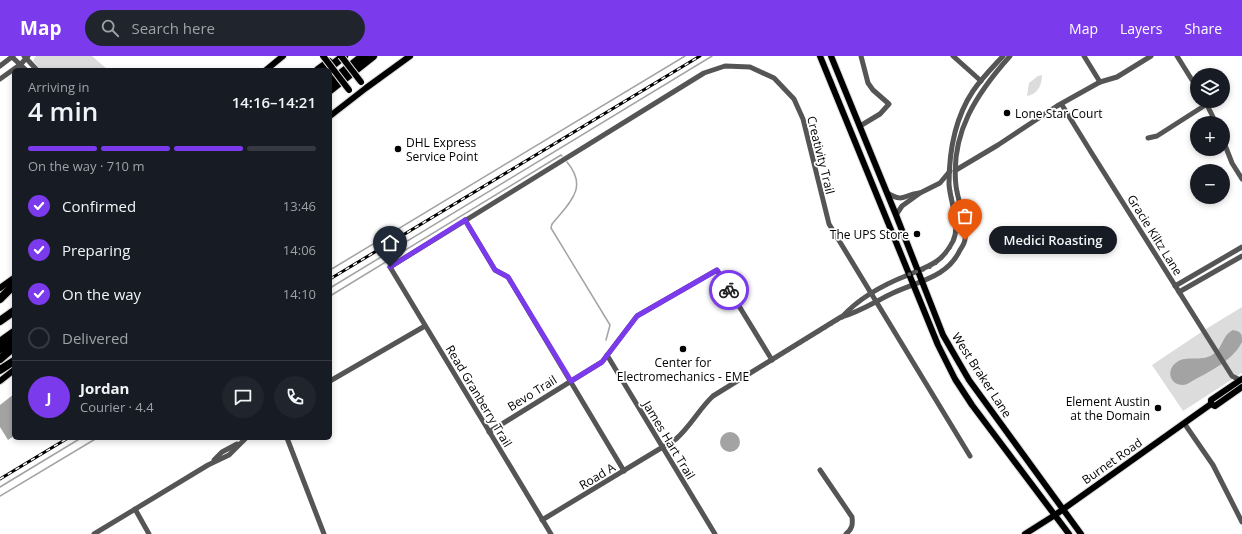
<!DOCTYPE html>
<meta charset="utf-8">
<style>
:root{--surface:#171b24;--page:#20242c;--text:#f1f3f6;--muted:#9ea1a6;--line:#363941;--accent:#7c3aed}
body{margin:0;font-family:"Open Sans",sans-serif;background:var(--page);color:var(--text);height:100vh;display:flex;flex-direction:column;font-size:15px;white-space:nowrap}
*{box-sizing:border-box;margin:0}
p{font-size:13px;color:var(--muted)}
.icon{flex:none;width:22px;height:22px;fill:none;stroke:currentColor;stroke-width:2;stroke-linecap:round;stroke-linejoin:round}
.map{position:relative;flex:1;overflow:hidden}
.drawer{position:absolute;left:12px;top:12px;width:320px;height:372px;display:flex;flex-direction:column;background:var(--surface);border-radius:6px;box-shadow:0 2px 6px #0003}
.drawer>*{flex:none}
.fabs{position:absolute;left:1190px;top:12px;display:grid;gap:8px}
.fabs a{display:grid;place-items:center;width:40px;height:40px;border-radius:50%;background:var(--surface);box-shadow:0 2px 6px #0003;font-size:20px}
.pin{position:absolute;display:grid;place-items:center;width:34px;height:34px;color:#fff;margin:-41px -17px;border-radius:50% 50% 50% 0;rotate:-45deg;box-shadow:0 0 4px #0007}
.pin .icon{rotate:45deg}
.courier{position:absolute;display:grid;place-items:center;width:40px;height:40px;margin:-20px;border:3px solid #7c3aed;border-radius:50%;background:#fff;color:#222;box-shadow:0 1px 5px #0007}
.bubble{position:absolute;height:28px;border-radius:14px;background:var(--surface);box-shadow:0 2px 6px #0003;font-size:13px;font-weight:600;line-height:28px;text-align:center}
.overview em{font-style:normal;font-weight:600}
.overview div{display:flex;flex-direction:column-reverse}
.overview{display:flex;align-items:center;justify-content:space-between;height:68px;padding:0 16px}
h1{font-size:26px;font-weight:600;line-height:30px}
.bar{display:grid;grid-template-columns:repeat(4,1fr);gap:6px 4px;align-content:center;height:48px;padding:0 16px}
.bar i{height:5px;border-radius:3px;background:var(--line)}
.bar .current{background:var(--accent)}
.bar p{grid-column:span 4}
.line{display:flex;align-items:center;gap:10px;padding:0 16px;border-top:1px solid var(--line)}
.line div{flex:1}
.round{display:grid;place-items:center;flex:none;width:42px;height:42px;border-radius:21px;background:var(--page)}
ol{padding:0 16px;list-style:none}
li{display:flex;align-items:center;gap:12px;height:44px}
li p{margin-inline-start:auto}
li .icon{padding:4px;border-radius:50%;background:var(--accent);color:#fff;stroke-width:4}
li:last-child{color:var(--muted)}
li i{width:22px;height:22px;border:2px solid var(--line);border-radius:50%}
header{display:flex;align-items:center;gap:24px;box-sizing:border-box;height:56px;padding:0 20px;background:var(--accent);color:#fff}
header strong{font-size:19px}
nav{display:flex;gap:22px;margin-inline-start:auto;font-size:14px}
.search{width:280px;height:36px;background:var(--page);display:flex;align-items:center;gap:10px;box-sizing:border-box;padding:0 14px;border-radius:22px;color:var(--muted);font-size:15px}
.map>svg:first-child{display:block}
.green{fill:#dcdcdc}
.water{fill:#a3a3a3}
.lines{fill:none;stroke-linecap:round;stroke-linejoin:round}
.stream{stroke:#a3a3a3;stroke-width:1.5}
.major-casing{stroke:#dbdbdb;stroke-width:8}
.highway-casing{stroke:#dbdbdb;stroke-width:10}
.minor{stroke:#555;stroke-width:5}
.major{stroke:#000;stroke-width:6}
.highway{stroke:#000;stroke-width:8}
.rail-casing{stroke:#000;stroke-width:3}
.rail{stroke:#fff;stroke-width:1.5;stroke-dasharray:4.5;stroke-linecap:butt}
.major-bridge-casing{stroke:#dbdbdb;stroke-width:8;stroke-linecap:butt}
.major-bridge{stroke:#000;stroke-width:6}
.done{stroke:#595959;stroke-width:4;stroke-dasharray:0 7.2}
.route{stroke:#7c3aed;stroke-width:5}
.poi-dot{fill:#000;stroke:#fff;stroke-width:1.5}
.labels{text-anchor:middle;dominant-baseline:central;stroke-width:3.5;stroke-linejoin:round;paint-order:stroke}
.poi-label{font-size:12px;fill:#000;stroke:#fff;text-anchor:start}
.street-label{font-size:12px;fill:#000;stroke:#fff}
</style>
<header>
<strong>Map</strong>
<div class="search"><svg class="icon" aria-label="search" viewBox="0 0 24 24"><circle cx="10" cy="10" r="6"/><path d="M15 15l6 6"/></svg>Search here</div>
<nav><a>Map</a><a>Layers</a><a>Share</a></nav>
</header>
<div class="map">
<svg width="1242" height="478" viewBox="0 0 1242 478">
<rect width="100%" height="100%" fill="#fff"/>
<!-- green -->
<g class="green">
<path d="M36 0H92L108 14H41L33 5Z"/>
<path d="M1042 19C1042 29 1038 38 1027 40L1029 27 1038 20Z"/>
<path d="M1242 251V317L1183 355 1152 309 1206 273Z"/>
</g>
<!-- water -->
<g class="water">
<path d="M1233 274C1242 276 1242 278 1242 286 1233 304 1211 315 1194 324 1190 326 1187 329 1183 329 1169 329 1166 313 1177 306 1187 299 1200 306 1212 299 1224 292 1221 280 1233 274Z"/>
<path d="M14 338V380L8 384 0 371V349Z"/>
<circle cx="730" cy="386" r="10"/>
</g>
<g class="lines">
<!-- stream -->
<g class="stream">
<path d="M567 106C589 132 569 147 552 168L551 172 610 269 606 284"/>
<path d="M330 214 685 0"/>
<path d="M330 232 712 0"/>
<path d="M330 240 561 99 562 100"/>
<path d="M0 431 81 382"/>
<path d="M0 440 97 382"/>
</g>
<!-- major casing -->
<g class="major-casing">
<g id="major">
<path d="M820 0 938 289 955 323 972 349 1069 478"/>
<path d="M831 0 896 159 943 279 969 324 1081 478"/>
<path d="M266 14 283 0"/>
<path d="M330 60 366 32 410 0"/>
<path d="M0 232 14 222"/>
<path d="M0 325 14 314"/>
<path d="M1211 348V344L1242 323"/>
<path d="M1025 478 1055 459 1211 348 1215 350 1242 331"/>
</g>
</g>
<!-- highway casing -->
<g class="highway-casing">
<g id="highway">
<path d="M318 14 329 6"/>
<path d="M326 14 344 0"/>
<path d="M330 26 363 0"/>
<path d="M330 34 373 0"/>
<path d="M0 243 14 229"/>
<path d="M0 265 14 255"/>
<path d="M0 286 14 276"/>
<path d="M0 293 14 283"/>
<path d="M0 303 14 291"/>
<path d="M0 314 14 305"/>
</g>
</g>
<!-- minor -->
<g class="minor">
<path d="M24 0 37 14"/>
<path d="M953 0 981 25"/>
<path d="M1084 0 1100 26"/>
<path d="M1177 0 1197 32"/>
<path d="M12 1 26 14"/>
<path d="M0 10 13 0"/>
<path d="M0 23 21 8 28 0"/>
<path d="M1205 45 1216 67"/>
<path d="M1062 49 1091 96 1232 320 1240 324"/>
<path d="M860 70 880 58 889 48 873 34 868 27 861 0"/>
<path d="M1148 82 1157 80 1207 48"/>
<path d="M1223 84 1232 107 1242 123"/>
<path d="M956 114 998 89 1057 50 1100 26 1117 21 1151 0"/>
<path d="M887 137C905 147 902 139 919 137"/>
<path d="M896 159 902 150 920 137 940 127 950 115"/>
<path d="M465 164 495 214 508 221 624 415"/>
<path d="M1175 230 1242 191"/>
<path d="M1179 236 1242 200"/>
<path d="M842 261C859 242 885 228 908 219 929 210 942 207 953 185 961 168 950 146 949 128 949 96 955 62 973 35 982 22 993 11 1003 0"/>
<path d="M607 299 715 478"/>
<path d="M330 325 425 270"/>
<path d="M1184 367 1213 409 1242 466"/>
<path d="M489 376 602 306 637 260 717 214 772 304"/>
<path d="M287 382 324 478"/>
<path d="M214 404 222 396 237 388"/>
<path d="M820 414 852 461C853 469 852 473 846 478"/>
<path d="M135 453 149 478"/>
<path d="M542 464 676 383C691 370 699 353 713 340L841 261C860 256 876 245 893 237 918 225 947 222 960 194 962 191 965 187 965 183 968 166 958 147 956 130 950 77 977 37 1010 0"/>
<path d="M94 478 208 409 229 399 246 382"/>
<path d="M551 478 390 211 704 17 725 10 750 11 774 22 794 43 803 63 829 168 970 400"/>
</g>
<!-- major -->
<use href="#major" class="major"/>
<!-- highway -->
<use href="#highway" class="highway"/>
<!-- rail casing -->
<g class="rail-casing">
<g id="rail">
<path d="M330 223 700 0"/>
<path d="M0 423 68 382"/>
</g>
</g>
<!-- rail -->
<use href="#rail" class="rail"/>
<!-- major-bridge casing -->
<g class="major-bridge-casing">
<g id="major-bridge">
<path d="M323 0 349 34"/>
<path d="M341 0 361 26"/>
</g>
</g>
<!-- major-bridge -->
<use href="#major-bridge" class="major-bridge"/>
</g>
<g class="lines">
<!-- done -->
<path class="done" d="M729 234 772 304 841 262C858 242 884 229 908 219 916 215 926 214 933 209 942 203 953 190 955 180 958 164 952 144 949 128H956C959 147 965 165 965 184"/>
<!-- route -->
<path class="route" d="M390 211 465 164 495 214 508 221 571 325 602 306 637 260 717 214 729 234"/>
</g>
<!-- markers -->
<g class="poi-dot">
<circle cx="1007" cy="57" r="4"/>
<circle cx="398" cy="93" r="4"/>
<circle cx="917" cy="178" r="4"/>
<circle cx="683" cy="293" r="4"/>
<circle cx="1158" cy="352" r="4"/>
</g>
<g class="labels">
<!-- poi labels -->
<g class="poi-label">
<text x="1015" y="57">Lone Star Court</text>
<text x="406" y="86">DHL Express<tspan x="406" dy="14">Service Point</tspan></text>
<text x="909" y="178" text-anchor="end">The UPS Store</text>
<text x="683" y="306" text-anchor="middle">Center for<tspan x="683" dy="14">Electromechanics - EME</tspan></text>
<text x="1150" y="345" text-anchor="end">Element Austin<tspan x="1150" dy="14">at the Domain</tspan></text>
</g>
<!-- street labels -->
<g class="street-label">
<text transform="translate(821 99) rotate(76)">Creativity Trail</text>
<text transform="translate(1155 179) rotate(58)">Gracie Kiltz Lane</text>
<text transform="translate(982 319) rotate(57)">West Braker Lane</text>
<text transform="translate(532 337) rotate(-32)">Bevo Trail</text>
<text transform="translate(479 340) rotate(59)">Read Granberry Trail</text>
<text transform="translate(669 384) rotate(59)">James Hart Trail</text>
<text transform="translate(1112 405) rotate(-35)">Burnet Road</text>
<text transform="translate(597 420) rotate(-31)">Road A</text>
</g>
</g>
</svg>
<div class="fabs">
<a><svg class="icon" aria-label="layers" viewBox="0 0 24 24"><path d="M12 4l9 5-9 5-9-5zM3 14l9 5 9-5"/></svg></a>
<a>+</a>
<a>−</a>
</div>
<div class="pin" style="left:965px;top:184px;background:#ea580c"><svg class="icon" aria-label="bag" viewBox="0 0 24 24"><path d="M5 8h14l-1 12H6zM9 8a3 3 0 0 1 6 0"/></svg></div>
<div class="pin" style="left:390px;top:211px;background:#1f2937"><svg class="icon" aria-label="home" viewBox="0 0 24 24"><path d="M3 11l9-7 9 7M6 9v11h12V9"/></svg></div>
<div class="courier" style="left:729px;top:234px"><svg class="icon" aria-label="bike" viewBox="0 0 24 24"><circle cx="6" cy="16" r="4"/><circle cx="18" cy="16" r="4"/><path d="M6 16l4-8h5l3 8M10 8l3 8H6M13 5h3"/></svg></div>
<div class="bubble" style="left:989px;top:170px;width:128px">Medici Roasting</div>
<section class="drawer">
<div class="overview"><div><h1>4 min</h1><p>Arriving in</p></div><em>14:16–14:21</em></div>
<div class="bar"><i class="current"></i><i class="current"></i><i class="current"></i><i></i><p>On the way · 710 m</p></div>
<ol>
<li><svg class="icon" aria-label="check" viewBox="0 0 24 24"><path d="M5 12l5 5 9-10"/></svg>Confirmed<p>13:46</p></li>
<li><svg class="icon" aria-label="check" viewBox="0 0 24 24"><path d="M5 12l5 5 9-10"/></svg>Preparing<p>14:06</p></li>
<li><svg class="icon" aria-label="check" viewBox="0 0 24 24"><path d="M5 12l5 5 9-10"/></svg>On the way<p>14:10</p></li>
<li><i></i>Delivered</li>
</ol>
<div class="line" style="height:72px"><b class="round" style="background:var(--accent);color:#fff">J</b><div><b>Jordan</b><p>Courier · 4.4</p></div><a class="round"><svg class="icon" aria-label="chat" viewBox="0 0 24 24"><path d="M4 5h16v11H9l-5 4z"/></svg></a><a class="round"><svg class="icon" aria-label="phone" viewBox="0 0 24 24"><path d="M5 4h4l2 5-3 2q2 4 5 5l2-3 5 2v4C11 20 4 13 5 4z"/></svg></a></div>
</section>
</div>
